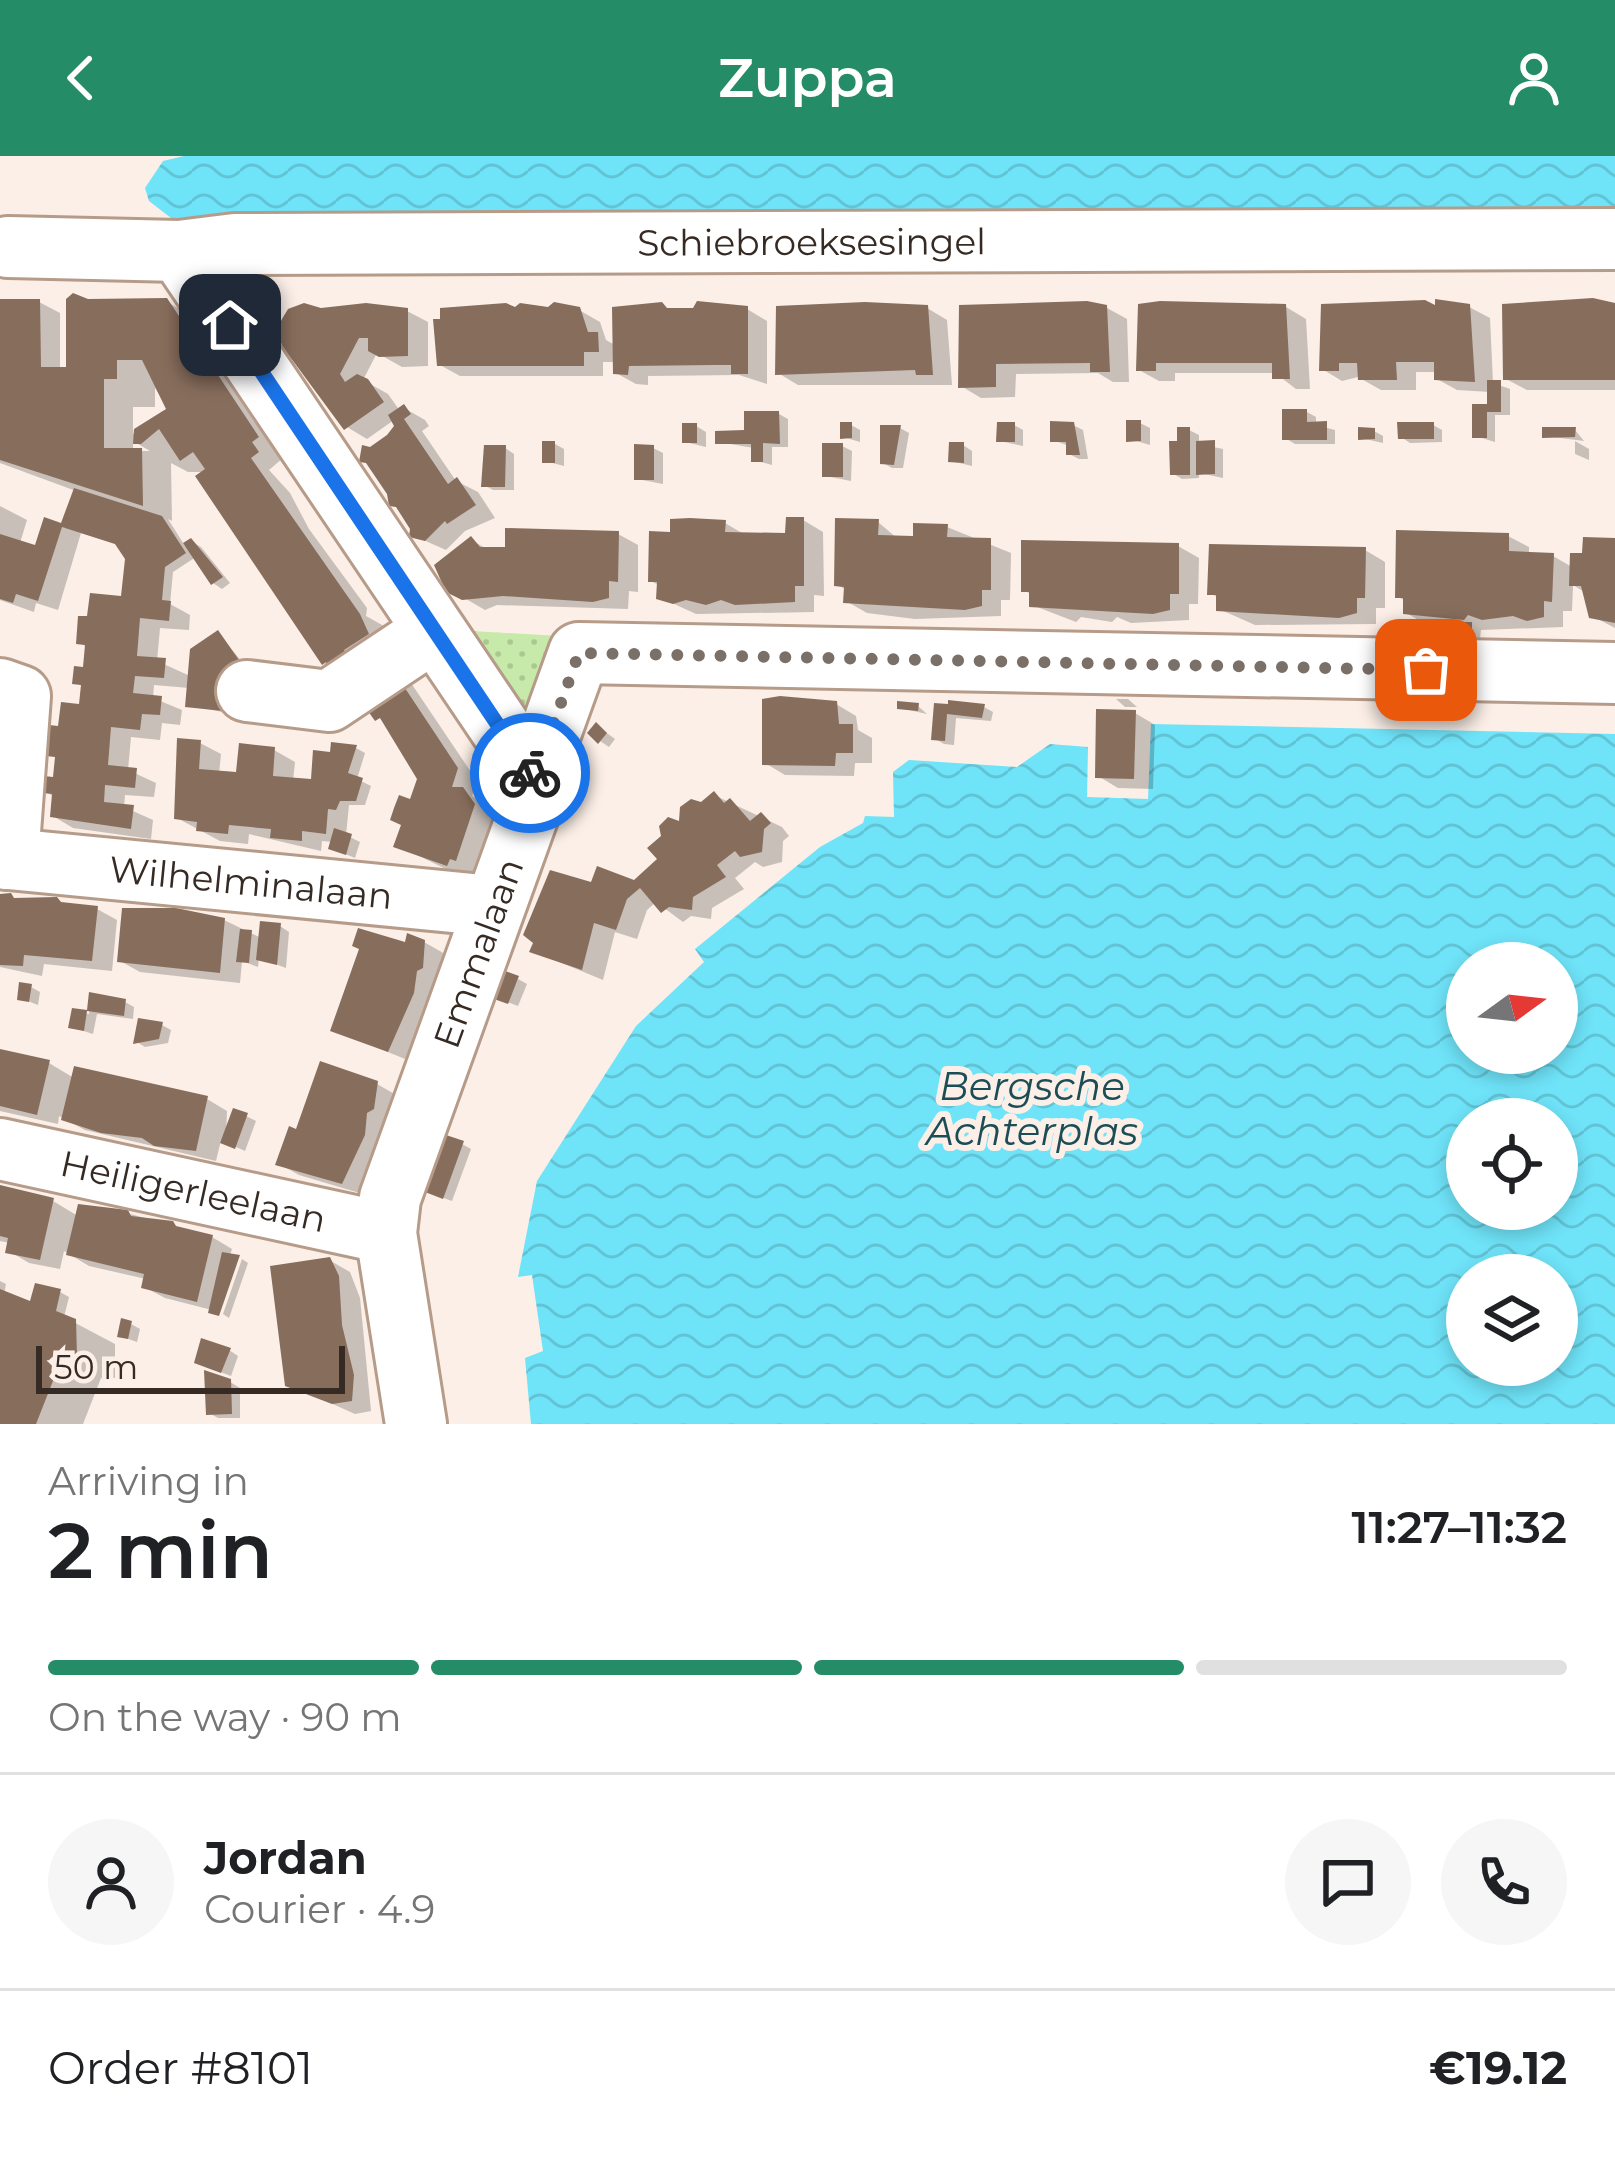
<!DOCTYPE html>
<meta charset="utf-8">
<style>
:root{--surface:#fff;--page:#f6f6f6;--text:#202124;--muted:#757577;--line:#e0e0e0;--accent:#258c68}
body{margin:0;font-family:Montserrat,sans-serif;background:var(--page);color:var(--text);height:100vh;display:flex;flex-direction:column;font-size:45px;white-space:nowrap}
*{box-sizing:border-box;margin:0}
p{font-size:39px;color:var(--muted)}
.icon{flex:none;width:66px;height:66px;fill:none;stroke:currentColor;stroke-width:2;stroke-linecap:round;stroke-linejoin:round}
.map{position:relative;height:1268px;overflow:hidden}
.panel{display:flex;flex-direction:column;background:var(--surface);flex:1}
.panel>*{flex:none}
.needle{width:78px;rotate:75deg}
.tools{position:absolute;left:1446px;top:786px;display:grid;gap:24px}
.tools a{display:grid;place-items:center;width:132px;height:132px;border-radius:50%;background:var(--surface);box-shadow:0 6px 18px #0003;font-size:60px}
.scale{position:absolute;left:36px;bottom:30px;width:309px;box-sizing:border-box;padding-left:12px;border:6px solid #362b24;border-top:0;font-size:33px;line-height:42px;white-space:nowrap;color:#362b24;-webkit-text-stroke:9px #fbefe7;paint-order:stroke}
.pin{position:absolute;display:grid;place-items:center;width:102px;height:102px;color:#fff;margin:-51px;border-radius:24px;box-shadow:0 6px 18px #0006}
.courier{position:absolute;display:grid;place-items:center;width:120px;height:120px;margin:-60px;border:9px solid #1a73e8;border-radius:50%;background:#fff;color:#222;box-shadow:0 3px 15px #0007}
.head em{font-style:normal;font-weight:600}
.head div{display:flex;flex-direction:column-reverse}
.head{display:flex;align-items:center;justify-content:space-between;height:204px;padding:0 48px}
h1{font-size:78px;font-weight:600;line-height:90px}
.bar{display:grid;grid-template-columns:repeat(4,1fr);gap:18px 12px;align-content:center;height:144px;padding:0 48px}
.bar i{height:15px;border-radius:9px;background:var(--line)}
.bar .current{background:var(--accent)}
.bar p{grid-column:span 4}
.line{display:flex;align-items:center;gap:30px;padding:0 48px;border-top:3px solid var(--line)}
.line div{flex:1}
.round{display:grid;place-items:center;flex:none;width:126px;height:126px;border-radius:63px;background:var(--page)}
header{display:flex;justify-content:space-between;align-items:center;height:156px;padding:0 48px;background:var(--accent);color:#fff;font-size:54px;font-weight:600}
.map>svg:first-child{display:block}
.park{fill:url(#park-dots)}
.water{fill:url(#water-waves);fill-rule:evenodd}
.shadow{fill:#0003;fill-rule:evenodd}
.building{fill:#876d5c}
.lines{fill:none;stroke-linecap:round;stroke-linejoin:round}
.minor-casing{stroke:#b69b89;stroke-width:66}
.minor{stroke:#fff;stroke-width:60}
.done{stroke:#7b7068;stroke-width:12;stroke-dasharray:0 21.6}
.route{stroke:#1a73e8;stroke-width:15}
.labels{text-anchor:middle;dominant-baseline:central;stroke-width:12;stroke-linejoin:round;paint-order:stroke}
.street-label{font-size:36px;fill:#362b24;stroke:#fbefe7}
.water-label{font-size:39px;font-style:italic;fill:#1a4d56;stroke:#fbefe7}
</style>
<header><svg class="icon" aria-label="back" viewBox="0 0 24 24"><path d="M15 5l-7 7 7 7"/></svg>Zuppa<svg class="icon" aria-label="person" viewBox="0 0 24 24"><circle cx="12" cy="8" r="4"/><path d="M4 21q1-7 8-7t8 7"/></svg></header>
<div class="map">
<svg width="1615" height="1268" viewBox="0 0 1615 1268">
<defs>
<pattern id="park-dots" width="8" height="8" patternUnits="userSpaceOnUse" patternTransform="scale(3)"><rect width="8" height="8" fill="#c7e9a9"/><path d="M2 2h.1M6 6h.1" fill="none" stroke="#acc891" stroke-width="1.8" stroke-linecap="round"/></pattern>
<pattern id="water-waves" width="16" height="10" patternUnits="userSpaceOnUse" patternTransform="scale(3)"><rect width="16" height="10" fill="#6fe3f8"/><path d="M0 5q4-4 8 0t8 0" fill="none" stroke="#61c3d4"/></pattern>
</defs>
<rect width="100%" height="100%" fill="#fbefe7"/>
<!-- park -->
<path class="park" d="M453 474 577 481C562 504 543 556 511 550Z"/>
<!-- water -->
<g class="water">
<path d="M184 0H1615V50L171 62 149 45 145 32 163 5Z"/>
<path d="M1151 568 1615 578V1268H531L525 1202 543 1195 532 1119 518 1121 537 1025 636 870 704 806 695 793 820 691 863 667 865 660 894 661 893 616 909 604 1017 611 1050 588 1088 591 1087 641 1148 643ZM1467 807H1557V897H1467ZM1467 963H1557V1053H1467ZM1467 1119H1557V1209H1467Z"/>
</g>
<!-- shadow -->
<g class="shadow">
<path d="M166 145 187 158 296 291 269 314 290 337 309 373 367 452 366 460 400 479 401 521 411 527 477 625 472 640 491 652 494 662 476 715 458 719 397 689 421 622 387 569 324 507 206 316H188L171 307 172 365 168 363 185 390 192 386 201 391 230 427 222 433 213 427 196 401 173 416 170 448 190 459 189 474 160 472 157 505 190 520 218 477 248 513 232 558 188 549 189 532 154 529 153 542 182 554 180 569 162 567 160 584 131 581 128 614 156 627 154 641 125 639 124 651 153 664 151 683 73 672 53 660 55 641 46 636 56 624 58 603 50 598 61 573 82 551 84 531 75 526 85 515 88 492 79 486 124 443 128 403 119 389 81 377 58 454 36 447 34 456 0 444V350L27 364 20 387 37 393 60 369 65 372 76 335 0 307V146H39L60 157V214H65L104 146ZM155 232 170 254 133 278V251H155ZM133 285 150 295H133Z"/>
<path d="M1615 148V234H1527L1506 223Z"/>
<path d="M662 149 672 155 747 153 767 165V228L739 219 648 220V229L636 228 616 217V206H603V220H460L440 209 516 155 579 154 600 166 606 184 615 189Z"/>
<path d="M1286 151 1306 163 1310 233H1296L1275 217H1175V225H1159L1139 214Z"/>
<path d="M1469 151 1490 162 1493 227 1510 233V259H1495V286L1475 280V251H1490V236L1457 234 1437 223V216H1416V234H1381L1358 221 1342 225 1322 213 1438 153Z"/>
<path d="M927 152 947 164 952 229H798L778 217Z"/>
<path d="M962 152H1107L1127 163 1129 226H1113L1098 217 1016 218 1015 241 981 242 961 230Z"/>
<path d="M320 155H407L428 166V210L402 211 377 197 363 224 388 238 400 255 404 252 425 264 429 270 422 275 456 325 478 336 495 362 465 375 446 394 412 379 414 372 370 294 398 270 394 264 367 283 347 271Z"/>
<path d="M1307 256 1316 261V269L1335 274V288H1295L1285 282Z"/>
<path d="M779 258 788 263V291H772V309L754 304V292L718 286Z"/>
<path d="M1140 267 1150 272V289L1133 284Z"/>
<path d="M851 269 860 274V286L843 281Z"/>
<path d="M1014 269 1023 274V290L1000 285Z"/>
<path d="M1073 269 1083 274 1088 303H1079L1069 298V290L1053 284Z"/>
<path d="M1433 269 1442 274V286L1410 287 1401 281Z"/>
<path d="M696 270 706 276V291L685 286Z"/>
<path d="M900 272 909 277 903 312H892L883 307Z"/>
<path d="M1189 274 1199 279V288L1223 293V322L1199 317V322L1182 323 1172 317Z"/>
<path d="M1575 274 1584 285 1545 280Z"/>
<path d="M1374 275 1383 280V287L1361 282Z"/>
<path d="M1575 285 1589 293V304L1575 298Z"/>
<path d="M555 288 564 293V310L545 305Z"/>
<path d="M963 289 972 295V310L951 305Z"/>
<path d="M842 290 852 295 851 325 825 320Z"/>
<path d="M505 292 514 298V334H493L484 329Z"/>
<path d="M653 292 663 297V328L637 323Z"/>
<path d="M803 364 823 376 824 440 814 439V456L696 458 659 441 660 430 651 425 674 379 725 367 747 380H788Z"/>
<path d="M878 366 898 383H916L947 371 1011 397 1010 444H1001V460L915 463 867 457 846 445 847 434 837 429Z"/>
<path d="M618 378 638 389V436L629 435 628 453 497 449 485 454 449 433 471 384 489 394Z"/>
<path d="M1508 380 1529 391V399L1553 400 1572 411 1615 385V472L1592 460 1586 437 1573 429 1572 455H1563V471L1481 474 1480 483H1470L1460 471 1426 468 1406 457V445L1398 441Z"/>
<path d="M1178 390 1199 402 1198 448H1189V464L1131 467 1117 461 1112 466 1081 461 1076 466 1032 449V439L1024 434Z"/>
<path d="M1365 394 1385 406V452H1376V468L1255 469 1219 453V442L1210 437Z"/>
<path d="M1116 543H1128L1137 551H1125Z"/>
<path d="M836 548 856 560 858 574 872 582V607H855L854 620 785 619 765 607Z"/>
<path d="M918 550 927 558 900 552Z"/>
<path d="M936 550 984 551 993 556 991 565 956 562 954 589 944 588 934 582Z"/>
<path d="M1135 557 1155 569 1153 633 1118 632 1098 620Z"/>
<path d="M597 570 615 583 609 591 600 585Z"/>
<path d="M200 587 221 598 219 618 239 620 274 594 295 606 293 625 314 626 334 599 356 592 365 597 357 623 371 630 365 649H349L346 679 360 686 355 702 331 692 333 686 322 685 321 695 249 678 248 688 220 685 177 662Z"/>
<path d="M714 639 782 671 789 680 783 685 782 706 763 711 755 706 735 722 744 733 712 752 711 763 691 760 683 766 656 746 647 754 637 783 615 776 603 824 533 795 593 729 635 727 662 703 681 669Z"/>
<path d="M0 742 97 753 117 764 112 815 44 808 42 820 0 811Z"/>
<path d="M224 764 261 782 280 770 289 776 286 812 259 802 258 811 242 805 240 827 140 816 120 805Z"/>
<path d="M424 786 445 798 443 823 410 905 334 874 407 789Z"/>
<path d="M518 823 527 828 518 850 507 846Z"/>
<path d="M31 831 40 836 38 849 20 842Z"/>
<path d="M91 840 125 846 134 851 133 863 97 858 93 878 71 871 75 856 89 858Z"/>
<path d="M162 869 171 874 168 887 145 891 137 886Z"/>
<path d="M0 896 49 907 74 922 207 943 227 955 226 980 246 960 256 965 245 995 221 984 216 1005 85 974 59 960 58 968 0 955Z"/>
<path d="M377 928 398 940 363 1038 299 1019 279 1008 298 977Z"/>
<path d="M462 988 471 993 452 1045 438 1040Z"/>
<path d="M0 1033 53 1045 78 1060 127 1057 212 1081 232 1093 212 1154 165 1142 144 1131 146 1123 89 1110 64 1095 60 1113 29 1107 9 1095 10 1087 0 1085Z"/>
<path d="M242 1103 248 1107 229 1162 223 1158Z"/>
<path d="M329 1104 350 1116 360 1142 371 1255 355 1258 288 1228Z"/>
<path d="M0 1125 6 1128 4 1139 45 1154 60 1136 69 1141 64 1161 115 1188V1222H101L83 1268H0Z"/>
<path d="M131 1168 140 1173 137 1186 120 1180Z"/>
<path d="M229 1194 238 1200 231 1220 207 1211Z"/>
<path d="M230 1226 240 1232V1262H218L209 1257Z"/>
</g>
<!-- building -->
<g class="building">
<path d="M73 137 88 143 167 142 259 281 252 286 259 296 251 302 360 458 369 478 344 494 353 508 336 520 326 506 322 509 195 320 205 313 193 296 180 305 159 273 141 288H133L134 273 166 253 142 204H117V223H104V292H142L143 350 0 304V143H40L41 211H66V143Z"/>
<path d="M1593 142 1615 147V224H1503L1502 148Z"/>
<path d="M1435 143 1470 148 1475 226 1434 224V206H1396L1397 224H1358L1357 207H1339V215H1319L1321 148 1425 144 1435 149Z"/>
<path d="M697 145 748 150V218H731V209H714L629 210 628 219 613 218 612 151 662 146 667 152H693Z"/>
<path d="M1087 145 1107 149 1110 216H1090V207L996 208V231L958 232 959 149Z"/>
<path d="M1160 145 1286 148 1290 223H1272V207H1156V215H1136L1138 148Z"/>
<path d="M554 146 580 151 588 176H598L599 196H584V210H437L433 163H440V152L506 147 515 151 520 147 548 151Z"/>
<path d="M865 146 928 149 933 219H916L915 214 775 219 776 150Z"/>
<path d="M304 147 321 152 366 147 408 152V200L379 201 368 195V182H359L340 218 345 226 357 218 368 223 384 246 344 274 282 190 277 173 282 163 288 153Z"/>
<path d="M1487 224H1501V256H1487V282H1472V248H1487Z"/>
<path d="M404 248 411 258 404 263 448 328 457 321 476 349 447 368 445 365 425 385 409 381 410 373 396 351 389 350 387 338 366 307 359 306 362 289 370 291 387 279 394 270 388 259Z"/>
<path d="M1282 253H1307V266L1327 265V284H1282Z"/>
<path d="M744 255H779L780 288 763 287V306H751V288H715V275L744 274Z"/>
<path d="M1126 264H1141V285L1126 286Z"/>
<path d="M1050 265 1074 266 1080 299H1066V286H1050Z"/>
<path d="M840 266H852V282L840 283Z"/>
<path d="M997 266H1015V286H996Z"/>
<path d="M1397 266H1434V283H1398Z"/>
<rect x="682" y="267" width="15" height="20"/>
<path d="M880 269H901L894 309 880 308Z"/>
<path d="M1177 271H1190V319H1170L1169 285H1177Z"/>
<path d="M1358 271 1375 272V283L1358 284Z"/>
<path d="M1542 271H1576L1575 281 1542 282Z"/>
<path d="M1215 284V318L1196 319V285Z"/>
<rect x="542" y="285" width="13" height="22"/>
<path d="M949 286H964V307L948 306Z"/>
<rect x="822" y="287" width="21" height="34"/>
<path d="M634 288 654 289V324H634Z"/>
<path d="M484 289H506L505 331H481Z"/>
<path d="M74 332 162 360 186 397 165 411 162 444 171 445 169 465 140 462 137 500 166 502 164 522 135 520 133 537 162 540 160 559 142 558 140 574 111 571 108 609 137 612 135 632 105 629 104 646 134 649 131 673 50 661 52 638 43 637 44 620 53 621 55 601 46 600 49 569 58 570 61 546 79 548 81 529 72 528 74 510 83 511 85 489 76 488 78 460H87L90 437 121 440 125 403 115 388 62 371 38 445 16 438 13 447 0 443V378L35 389 44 361 61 367Z"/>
<path d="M786 361H804V430H795V446L735 449 721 444 706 449 686 444 673 448 656 443 657 426H648L649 375 670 376V363L690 362 726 364 725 376 785 377Z"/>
<path d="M835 362 879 363 878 379 913 380V367L948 368 947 381 991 382V434H982V450L965 454 843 447 844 431 834 430Z"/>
<path d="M505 372 619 375 618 426 609 425V442L593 446 503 440 462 444 446 436 434 409 471 380 480 391H505Z"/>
<path d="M1396 374 1509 377V395L1554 397 1552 446 1544 445V461L1527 465 1513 460 1482 464 1468 459 1464 464 1403 458V442H1395Z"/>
<path d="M1583 381 1615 382V467L1589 462 1581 430H1569L1570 397H1582Z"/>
<path d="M191 382 223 421 211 429 183 387Z"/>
<path d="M1021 384 1179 387V438H1170V454L1153 458 1029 451V436H1021Z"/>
<path d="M1209 388 1366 391 1365 442H1357V457L1339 462 1216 455V439H1207Z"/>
<rect x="1457" y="466" width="15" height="13"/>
<path d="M218 474 241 507 226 517 223 555 185 551 190 493Z"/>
<path d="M391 511 458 612 452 631H463L475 648 456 705 450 703 447 710 393 691 401 669 390 664 394 652 399 639 410 643 417 623 380 562 375 565 368 555 381 518Z"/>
<path d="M780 540 837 545 839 568H853V597H836L835 610 762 609V543Z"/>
<path d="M948 544 985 548 982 562 947 558 945 585 931 584 934 547 948 548Z"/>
<path d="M897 545 919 547 918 555 897 553Z"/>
<path d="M1096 553 1136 554 1134 623 1095 622Z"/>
<path d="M596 566 607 577 598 588 587 577Z"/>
<path d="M177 582 201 584 199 613 236 616 239 587 275 591 273 620 311 623 313 594 330 596 331 586 357 589 348 617 363 622 356 645H340L336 654 328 653 326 678 302 675V685L270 682 271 673 229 669 228 678 196 675 197 666 174 663Z"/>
<path d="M714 635 724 647 730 642 750 665 761 656 771 667 764 673 762 696 740 701 735 695 717 709 726 721 693 741 692 754 669 751 661 757 640 732 627 743 616 774 594 767 582 814 529 796 533 787 523 779 550 714 591 726 597 710 634 724 657 703 647 692 661 680 659 670 668 661 679 665 680 651 691 643 701 646Z"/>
<path d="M334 672 352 678 346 699 328 693Z"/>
<path d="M11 737 14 742 57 741 61 746 98 750 92 805 24 799 23 810 0 809V738Z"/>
<path d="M122 752H176L225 762 220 817 117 806Z"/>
<path d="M260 765 281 767 277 809 256 804Z"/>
<path d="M358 772 405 786 407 777 425 784 423 812 417 815 414 837 388 896 330 875 359 793 352 790Z"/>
<path d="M240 773 252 774 249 807 236 806Z"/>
<path d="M505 815 519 820 508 848 494 843Z"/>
<path d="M19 826 32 828 29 846 17 844Z"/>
<path d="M89 836 126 843 124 860 87 855 84 875 68 872 72 852 87 854Z"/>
<path d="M138 862 163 866 159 883 133 888Z"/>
<path d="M0 893 50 904 37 959 0 950Z"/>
<path d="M320 905 378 925 374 953 367 957 365 979 342 1028 275 1009 289 970 296 973Z"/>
<path d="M74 910 208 940 196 995 154 990 142 982 101 977 61 964Z"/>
<path d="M233 952 248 957 235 993 220 987Z"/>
<path d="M446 979 464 985 443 1043 425 1036Z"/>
<path d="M0 1029 54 1042 40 1104 5 1097 8 1082 0 1080Z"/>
<path d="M78 1048 128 1054 131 1060 173 1065 176 1070 213 1079 197 1146 141 1132 144 1118 66 1099Z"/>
<path d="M222 1096 240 1099 219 1160 208 1157Z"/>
<path d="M330 1101 339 1120 342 1169 354 1219 352 1245 332 1248 285 1230 270 1110Z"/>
<path d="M35 1127 61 1133 56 1155 76 1163 77 1201 62 1202 36 1268H0V1133L30 1145Z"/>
<path d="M121 1162 132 1165 128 1183 117 1181Z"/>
<path d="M201 1182 231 1192 221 1217 194 1207Z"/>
<path d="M204 1214 231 1223 232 1258 206 1259Z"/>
</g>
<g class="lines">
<!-- minor casing -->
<g class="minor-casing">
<g id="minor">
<path id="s1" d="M8 91 179 95 235 88 1615 83"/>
<path d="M179 95 534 622"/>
<path d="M0 533 20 540 8 703"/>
<path d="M247 535 329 545 434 475"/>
<path id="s2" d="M0 702 493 750"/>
<path id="s3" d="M0 993 386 1077"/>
<path id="s4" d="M416 1268 386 1077 390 1042 534 642V622L579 497 1615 517"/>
</g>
</g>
<!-- minor -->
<use href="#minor" class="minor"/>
</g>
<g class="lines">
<!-- done -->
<path class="done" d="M530 617 534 622 579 497 1426 514"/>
<!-- route -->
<path class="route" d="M230 169 530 617"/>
</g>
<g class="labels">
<!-- street labels -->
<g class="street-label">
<text stroke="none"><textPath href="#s1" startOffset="804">Schiebroeksesingel</textPath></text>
<text stroke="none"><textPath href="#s2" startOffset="252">Wilhelminalaan</textPath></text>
<text stroke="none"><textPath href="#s4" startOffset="489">Emmalaan</textPath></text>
<text stroke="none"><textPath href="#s3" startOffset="198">Heiligerleelaan</textPath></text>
</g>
<!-- water labels -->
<g class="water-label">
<text x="1032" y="930">Bergsche<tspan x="1032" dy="45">Achterplas</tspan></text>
</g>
</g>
</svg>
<div class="tools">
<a><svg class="needle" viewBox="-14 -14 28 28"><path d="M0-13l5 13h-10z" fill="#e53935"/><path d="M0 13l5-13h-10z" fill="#757577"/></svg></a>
<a><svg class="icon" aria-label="locate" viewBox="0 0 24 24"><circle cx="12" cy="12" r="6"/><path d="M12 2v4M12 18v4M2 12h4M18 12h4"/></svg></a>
<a><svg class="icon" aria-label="layers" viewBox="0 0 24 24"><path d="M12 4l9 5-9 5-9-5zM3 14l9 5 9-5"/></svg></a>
</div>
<div class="scale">50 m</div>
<div class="pin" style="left:1426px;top:514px;background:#ea580c"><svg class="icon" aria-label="bag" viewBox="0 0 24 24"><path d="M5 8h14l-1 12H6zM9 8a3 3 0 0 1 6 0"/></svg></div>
<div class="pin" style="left:230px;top:169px;background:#1f2937"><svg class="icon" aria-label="home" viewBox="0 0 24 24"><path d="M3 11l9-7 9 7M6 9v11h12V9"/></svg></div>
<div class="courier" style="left:530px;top:617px"><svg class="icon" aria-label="bike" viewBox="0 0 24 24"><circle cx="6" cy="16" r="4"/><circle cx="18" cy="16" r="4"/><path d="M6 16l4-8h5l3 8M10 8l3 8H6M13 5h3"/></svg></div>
</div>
<section class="panel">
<div class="head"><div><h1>2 min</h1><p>Arriving in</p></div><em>11:27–11:32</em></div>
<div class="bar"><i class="current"></i><i class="current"></i><i class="current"></i><i></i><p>On the way · 90 m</p></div>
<div class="line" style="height:216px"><a class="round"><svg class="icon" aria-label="person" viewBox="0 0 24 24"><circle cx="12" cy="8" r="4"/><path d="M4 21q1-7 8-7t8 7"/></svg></a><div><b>Jordan</b><p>Courier · 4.9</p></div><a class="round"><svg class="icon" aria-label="chat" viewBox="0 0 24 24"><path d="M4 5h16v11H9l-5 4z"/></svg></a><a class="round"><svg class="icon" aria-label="phone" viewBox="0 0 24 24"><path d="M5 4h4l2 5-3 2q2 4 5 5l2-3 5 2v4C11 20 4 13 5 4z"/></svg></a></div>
<div class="line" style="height:156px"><div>Order #8101</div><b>€19.12</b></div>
</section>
